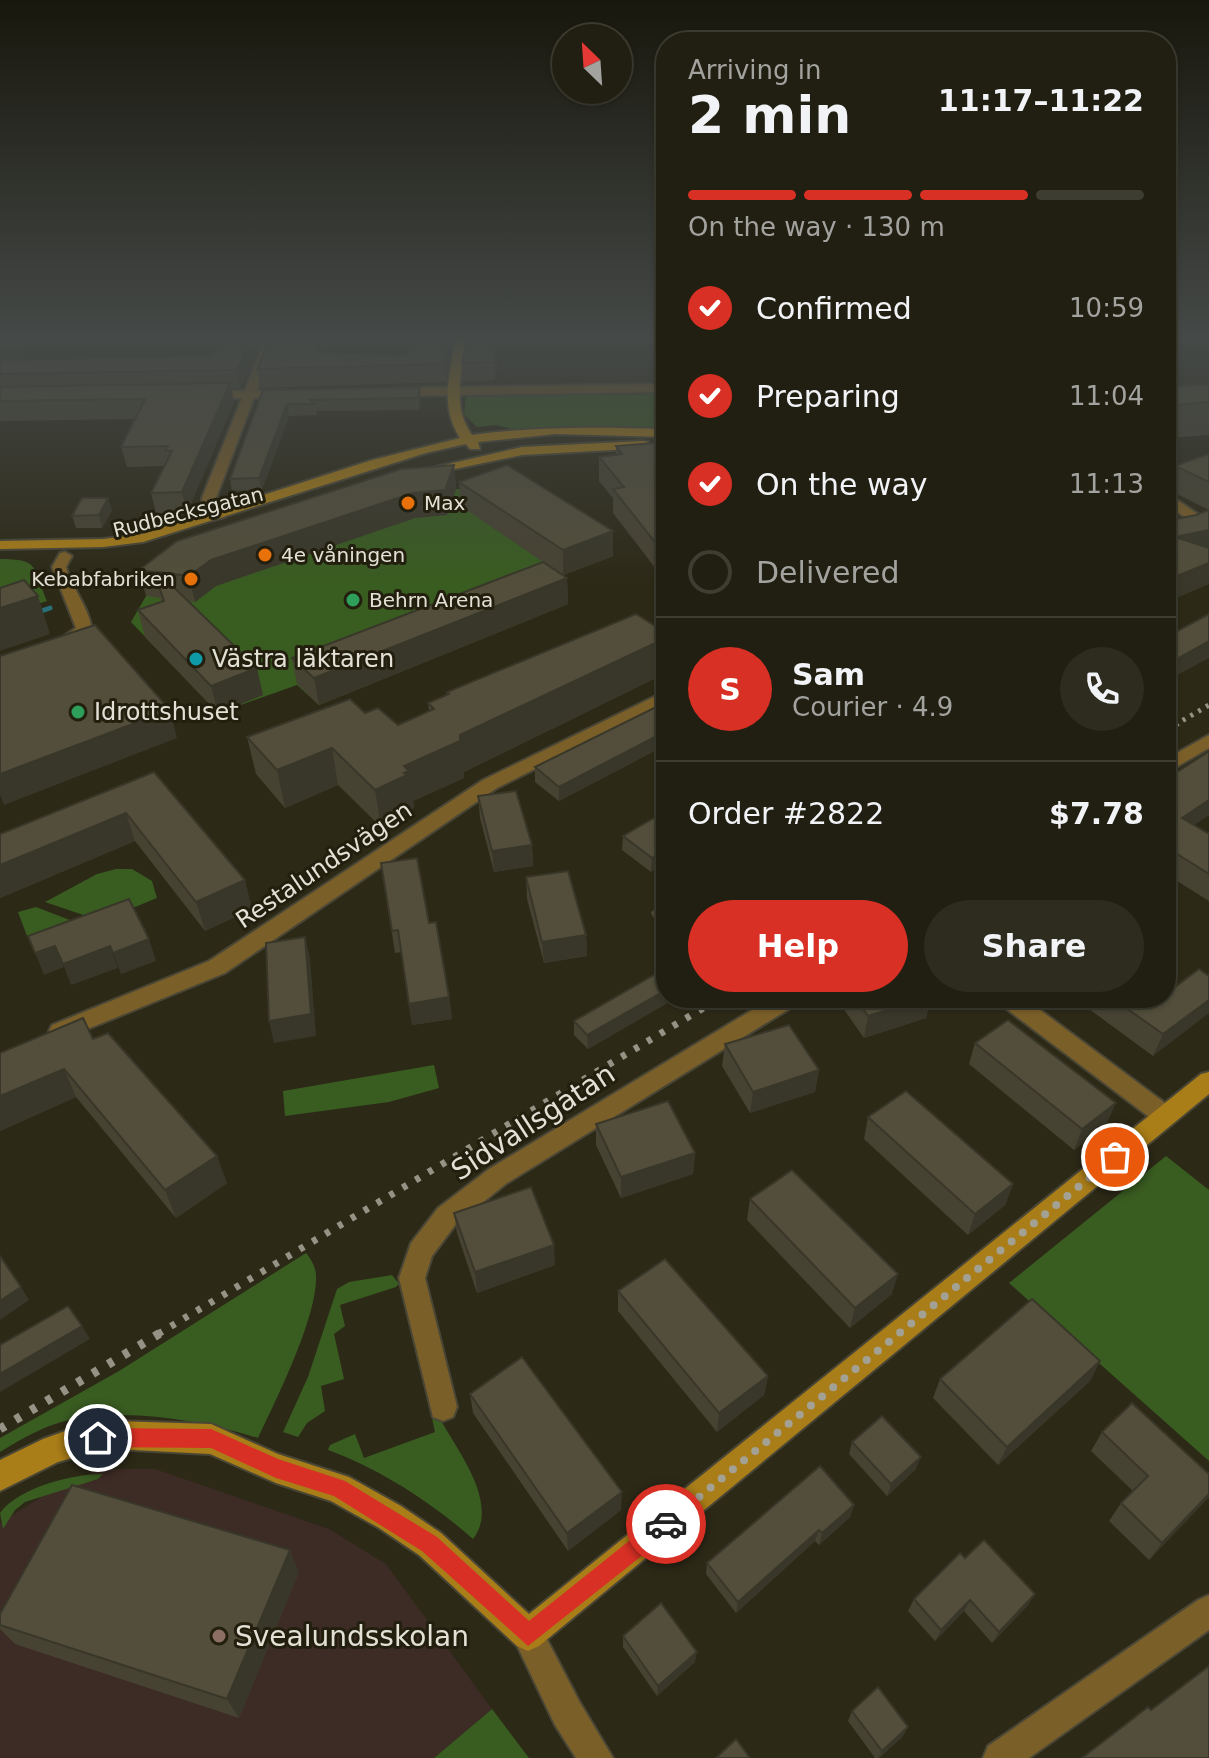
<!DOCTYPE html>
<meta charset="utf-8">
<style>
:root{--surface:#211f11;--page:#2d2c1f;--text:#f1f3f6;--muted:#a2a29f;--line:#3e3d31;--accent:#d93025}
body{margin:0;font-family:"DejaVu Sans",sans-serif;background:var(--page);color:var(--text);height:100vh;display:flex;flex-direction:column;font-size:30px;white-space:nowrap}
*{box-sizing:border-box;margin:0}
p{font-size:26px;color:var(--muted)}
.icon{flex:none;width:44px;height:44px;fill:none;stroke:currentColor;stroke-width:2;stroke-linecap:round;stroke-linejoin:round}
.map{position:relative;flex:1;overflow:hidden}
.sheet{position:absolute;left:656px;top:32px;width:520px;height:976px;display:flex;flex-direction:column;background:var(--surface);border-radius:32px;box-shadow:0 2px 6px #0004,0 0 0 2px var(--line)}
.sheet>*{flex:none}
.needle{width:52px;rotate:335deg}
.controls{position:absolute;left:552px;top:24px;display:grid;gap:16px}
.controls a{display:grid;place-items:center;width:80px;height:80px;border-radius:50%;background:var(--surface);box-shadow:0 2px 6px #0004,0 0 0 2px var(--line);font-size:40px}
.pin{position:absolute;display:grid;place-items:center;width:68px;height:68px;color:#fff;margin:-34px;border:4px solid #fff;border-radius:50%;box-shadow:0 2px 8px #0007}
.courier{position:absolute;display:grid;place-items:center;width:80px;height:80px;margin:-40px;border:6px solid #d93025;border-radius:50%;background:#fff;color:#222;box-shadow:0 2px 10px #0007}
.summary em{font-style:normal;font-weight:600}
.summary div{display:flex;flex-direction:column-reverse}
.summary{display:flex;align-items:center;justify-content:space-between;height:136px;padding:0 32px}
h1{font-size:52px;font-weight:600;line-height:60px}
.bar{display:grid;grid-template-columns:repeat(4,1fr);gap:12px 8px;align-content:center;height:96px;padding:0 32px}
.bar i{height:10px;border-radius:6px;background:var(--line)}
.bar .on{background:var(--accent)}
.bar p{grid-column:span 4}
.line{display:flex;align-items:center;gap:20px;padding:0 32px;border-top:2px solid var(--line)}
.line div{flex:1}
.round{display:grid;place-items:center;flex:none;width:84px;height:84px;border-radius:42px;background:var(--page)}
ol{padding:0 32px;list-style:none}
li{display:flex;align-items:center;gap:24px;height:88px}
li p{margin-inline-start:auto}
li .icon{padding:8px;border-radius:50%;background:var(--accent);color:#fff;stroke-width:4}
li:last-child{color:var(--muted)}
li i{width:44px;height:44px;border:4px solid var(--line);border-radius:50%}
.cta{display:flex;gap:16px;margin-top:auto;padding:16px 32px}
.cta a{flex:1;height:92px;border-radius:48px;background:var(--accent);color:#fff;font-size:32px;font-weight:600;line-height:92px;text-align:center}
.cta a+a{background:var(--page);color:var(--text)}
.map>svg:first-child{display:block}
.education{fill:#3d2b25}
.green{fill:#395c21}
.lines{fill:none;stroke-linecap:round;stroke-linejoin:round}
.stream{stroke:#296f79;stroke-width:5}
.street-casing{stroke:#494636;stroke-width:4}
.secondary-casing{stroke:#494636;stroke-width:4}
.street{fill:#7b5f29;fill-rule:evenodd}
.secondary{fill:#a97d18;fill-rule:evenodd}
.rail-far3{stroke:#959385;stroke-width:5;stroke-dasharray:3 6;stroke-linecap:butt}
.rail-far2{stroke:#959385;stroke-width:6;stroke-dasharray:4 8;stroke-linecap:butt}
.rail-far1{stroke:#959385;stroke-width:7;stroke-dasharray:5 10;stroke-linecap:butt}
.rail{stroke:#959385;stroke-width:9;stroke-dasharray:6 12;stroke-linecap:butt}
.wall{fill:#474333}
.shaded-wall{fill:#393729}
.building{fill:#524e3b;stroke:#393729;stroke-width:2}
.route{fill:#d93025}
.done{stroke:#a3a193;stroke-width:8;stroke-dasharray:0 14.4}
.food-dot{fill:#e8710a;stroke:#231f0e;stroke-width:3}
.leisure-dot{fill:#2e9e5b;stroke:#231f0e;stroke-width:3}
.culture-dot{fill:#0f9aa8;stroke:#231f0e;stroke-width:3}
.education-dot{fill:#8d6e63;stroke:#231f0e;stroke-width:3}
.labels{text-anchor:middle;dominant-baseline:central;stroke-width:6;stroke-linejoin:round;paint-order:stroke}
.far-poi-label{font-size:20px;fill:#e3e1d6;stroke:#231f0e;text-anchor:start}
.far-street-label{font-size:20px;fill:#e3e1d6;stroke:#231f0e}
.poi-label{font-size:24px;fill:#e3e1d6;stroke:#231f0e;text-anchor:start}
.street-label{font-size:24px;fill:#e3e1d6;stroke:#231f0e}
.near-street-label{font-size:28px;fill:#e3e1d6;stroke:#231f0e}
.near-poi-label{font-size:28px;fill:#e3e1d6;stroke:#231f0e;text-anchor:start}
</style>
<div class="map">
<svg width="1209" height="1758" viewBox="0 0 1209 1758">
<rect width="100%" height="100%" fill="#2c2917"/>
<!-- education -->
<path class="education" d="M103 1469H155L329 1529 386 1564 492 1709 434 1758H0V1523L59 1486Z"/>
<!-- green -->
<g class="green">
<path d="M662 394 666 427 513 429 495 425 477 427 464 414 466 396Z"/>
<path d="M456 489 508 490 613 556 563 575 545 588 568 604 319 705 297 685 218 713 131 622 146 596 404 493Z"/>
<path d="M0 559C40 559 33 567 47 601L0 616Z"/>
<path d="M116 869H132L152 881 157 898 101 921 45 902 97 874Z"/>
<path d="M36 907 75 922V931L27 936 18 912Z"/>
<path d="M434 1065 439 1088 389 1102 285 1116 283 1091Z"/>
<path d="M1166 1156 1209 1190V1461L1009 1283Z"/>
<path d="M306 1253C311 1259 316 1268 316 1275 318 1316 276 1400 258 1438 203 1421 137 1409 79 1418 51 1422 24 1437 0 1452V1438L119 1371Z"/>
<path d="M392 1275 399 1284 396 1287 340 1305 345 1326 334 1334 344 1379 321 1386 325 1411 307 1423 298 1437 283 1432 308 1377 337 1289 349 1282Z"/>
<path d="M438 1415C455 1448 501 1503 473 1539 431 1502 380 1469 328 1450L330 1445 355 1434 364 1458 435 1432 432 1418Z"/>
<path d="M103 1474 98 1479 25 1502 15 1510 3 1529 0 1513C19 1487 73 1474 103 1474Z"/>
<path d="M492 1709 529 1758H434Z"/>
</g>
<g class="lines">
<!-- stream -->
<path class="stream" d="M36 613 50 608"/>
<!-- street casing -->
<g class="street-casing">
<g id="street">
<path d="M265 338H277L257 391 286 390 292 394 286 398H254L216 498V507L225 517 213 520 202 508V498L242 398 206 399 200 395 206 391H245Z"/>
<path d="M666 384V392L394 396 388 392 394 388Z"/>
<path d="M1166 495 1171 496 1208 521 1196 524 1166 505Z"/>
<path d="M65 552 72 556 66 567C72 589 89 607 92 630L62 648 54 643 76 628 52 567 60 553Z"/>
<path d="M666 691V703L497 788 225 973 68 1037 60 1040 52 1037 49 1031 52 1025 209 961 483 780Z"/>
<path d="M1209 735V748L1166 773V759Z"/>
<path d="M666 904V919L656 918 653 913Z"/>
<path d="M772 998H800L797 1004 507 1183 456 1224 432 1256 425 1278 457 1407 453 1417 443 1421 433 1417 399 1278 411 1243 438 1208 489 1169Z"/>
<path d="M997 998H1024L1173 1109 1177 1116 1173 1123 1165 1126 1157 1123 1000 1004Z"/>
<path d="M1209 1595V1630L1029 1758H983L988 1746 1198 1600Z"/>
<path d="M528 1619 539 1624 579 1701 613 1758H576L555 1725 512 1635 517 1624Z"/>
</g>
</g>
<!-- secondary casing -->
<g class="secondary-casing">
<g id="secondary">
<path d="M456 338H468C462 370 451 406 472 435 537 426 600 427 666 429V437L556 434 478 442 480 449H470L466 444 426 453 143 542 103 547 0 549V541L103 539 142 534 372 460 460 438C439 406 450 373 456 338Z"/>
<path d="M643 441 648 442V448L522 455 421 476 414 472 522 447Z"/>
<path d="M1209 1072V1094L539 1646 528 1651 517 1646 419 1555 379 1528 331 1501 276 1483 210 1454 114 1449 82 1455 58 1462 0 1491V1460L43 1439 82 1425 114 1421 211 1424 278 1454 349 1477 401 1506 441 1533 529 1614 1201 1074Z"/>
</g>
</g>
<!-- street -->
<use href="#street" class="street"/>
<!-- secondary -->
<use href="#secondary" class="secondary"/>
<!-- rail-far3 -->
<path class="rail-far3" d="M1175 725 1209 705"/>
<!-- rail-far2 -->
<path class="rail-far2" d="M1166 731 1178 723"/>
<!-- rail-far1 -->
<path class="rail-far1" d="M158 1334 720 998"/>
<!-- rail -->
<path class="rail" d="M0 1429 162 1332"/>
</g>
<!-- wall -->
<g class="wall">
<path d="M0 338H38L32 340 17 360 213 356 223 338H264L240 388H231L234 402 187 513H156L151 493 164 466 127 467 121 447 135 419 0 421Z"/>
<path d="M133 338H157L155 341H134Z"/>
<path d="M270 338H325L326 347 324 352 406 356 410 338H455L446 382 260 388 257 369Z"/>
<path d="M500 338 495 380 463 382 462 363Z"/>
<path d="M652 338H666V341Z"/>
<path d="M1209 384V435L1166 438V387Z"/>
<path d="M263 390 421 399 419 410 316 411 317 415 289 416 262 490 232 491 230 479Z"/>
<path d="M666 442V582L613 513V498L599 481V457L616 454V446Z"/>
<path d="M1209 454V584L1166 602V521L1196 515 1209 510 1167 489 1175 466Z"/>
<path d="M454 465 456 489 447 515 415 518 216 586 195 602 188 601 263 695 218 713 145 637 138 610 162 602 160 598 146 596 139 570Z"/>
<path d="M459 482 613 531V556L563 575 567 578 568 604 319 705 297 684 292 658 543 562 461 506Z"/>
<path d="M112 510 102 528H76L72 516Z"/>
<path d="M1209 614 1166 681V637Z"/>
<path d="M666 633V673L464 772V778L413 801 414 808 411 809 412 813 381 827 338 785 285 808 256 774 247 737 365 713 398 725 429 711 428 703 447 695V692Z"/>
<path d="M666 702V748L664 746 559 801 535 782V767Z"/>
<path d="M154 772 252 909 205 931 135 841 0 898V834Z"/>
<path d="M1166 779 1194 825 1209 834V901L1166 874Z"/>
<path d="M478 796 532 845 533 866 494 872 480 818Z"/>
<path d="M666 811 651 872 622 850 623 836Z"/>
<path d="M381 863 429 923 449 997 452 1019 412 1025 401 952 395 953Z"/>
<path d="M526 877 586 935 587 956 544 963 527 899Z"/>
<path d="M1199 969 1153 1056 1074 998H1166L1171 990Z"/>
<path d="M666 998H676L588 1049 574 1035V1021Z"/>
<path d="M836 998H931L926 1018 864 1038Z"/>
<path d="M93 1039 227 1183 176 1218 76 1097 0 1131Z"/>
<path d="M975 1043 1106 1125 1074 1150 969 1064Z"/>
<path d="M725 1044 819 1070 815 1092 750 1113 722 1066Z"/>
<path d="M868 1117 1013 1184 1005 1205 968 1235 864 1139Z"/>
<path d="M596 1124 695 1153 693 1174 621 1198 596 1145Z"/>
<path d="M750 1199 892 1294 850 1328 747 1220Z"/>
<path d="M454 1213 555 1265 477 1293 457 1233Z"/>
<path d="M618 1291 768 1376 764 1395 717 1432 618 1311Z"/>
<path d="M1100 1361 1090 1381 998 1465 933 1398 940 1379Z"/>
<path d="M470 1394 621 1510 568 1551 473 1413Z"/>
<path d="M1102 1432 1209 1474V1497L1149 1560 1109 1521 1121 1503 1133 1491 1091 1451Z"/>
<path d="M852 1442 916 1469 887 1496 849 1454Z"/>
<path d="M854 1505 850 1517 819 1545 815 1541 736 1613 706 1574 707 1563Z"/>
<path d="M965 1558 1028 1605 992 1643 964 1611 935 1641 908 1611 914 1599Z"/>
<path d="M299 1572 239 1718 15 1644 0 1629V1614Z"/>
<path d="M623 1636 695 1662 657 1696 623 1647Z"/>
<path d="M852 1711 908 1727 903 1736 879 1758H875L848 1721Z"/>
</g>
<!-- shaded-wall -->
<g class="shaded-wall">
<path d="M15 338H38L32 340 7 374 0 370V357Z"/>
<path d="M252 338H264L240 388 236 370Z"/>
<path d="M321 338H325L326 347 319 367 316 352Z"/>
<path d="M450 338H455L446 382 444 364Z"/>
<path d="M497 338H500L495 380 494 362Z"/>
<path d="M230 383 234 402 187 513 182 492Z"/>
<path d="M420 387 421 399 419 410 418 398Z"/>
<path d="M287 404 289 416 262 490 259 478Z"/>
<path d="M454 465 456 489 447 515 415 518 216 586 195 602 189 576 211 560Z"/>
<path d="M108 498 112 510 102 528 99 515Z"/>
<path d="M1209 530V553L1175 537Z"/>
<path d="M613 531V556L563 575V550Z"/>
<path d="M1209 563V584L1166 602V596L1172 578Z"/>
<path d="M567 578 568 604 319 705 314 678Z"/>
<path d="M38 596 50 634 0 651V608Z"/>
<path d="M666 638V673L464 772V778L413 801 414 808 411 809 412 813 381 827 375 790 404 766 460 735Z"/>
<path d="M1209 641V658L1166 681 1173 661Z"/>
<path d="M257 668 263 695 218 713 211 686Z"/>
<path d="M170 710 177 738 4 805 0 795V774Z"/>
<path d="M664 732V746L559 801V787Z"/>
<path d="M332 748 338 785 285 808 277 770Z"/>
<path d="M1209 800V815L1174 839 1182 818Z"/>
<path d="M126 813 135 841 0 898V865Z"/>
<path d="M532 845 533 866 494 872 492 851Z"/>
<path d="M666 850V864L651 872 652 858Z"/>
<path d="M245 880 252 909 205 931 196 902Z"/>
<path d="M586 935 587 956 544 963 542 942Z"/>
<path d="M305 937 310 958 316 1036 274 1043 269 1021Z"/>
<path d="M149 939 156 961 121 974 113 953Z"/>
<path d="M55 946 64 967 44 975 35 953Z"/>
<path d="M110 946 118 968 71 985 63 964Z"/>
<path d="M666 990V998H676L588 1049 587 1035Z"/>
<path d="M449 997 452 1019 412 1025 409 1004Z"/>
<path d="M927 998H931L926 1018 864 1038 868 1016Z"/>
<path d="M1209 1000V1013L1153 1056 1163 1034Z"/>
<path d="M64 1069 76 1097 0 1131V1096Z"/>
<path d="M819 1070 815 1092 750 1113 753 1092Z"/>
<path d="M1116 1103 1106 1125 1074 1150 1082 1129Z"/>
<path d="M695 1153 693 1174 621 1198V1177Z"/>
<path d="M217 1156 227 1183 176 1218 165 1190Z"/>
<path d="M1013 1184 1005 1205 968 1235 975 1214Z"/>
<path d="M554 1245 555 1265 477 1293 475 1272Z"/>
<path d="M898 1274 892 1294 850 1328 855 1308Z"/>
<path d="M21 1287 29 1300 0 1320V1301Z"/>
<path d="M82 1326 90 1339 0 1392V1374Z"/>
<path d="M1100 1361 1090 1381 998 1465 1007 1447Z"/>
<path d="M768 1376 764 1395 717 1432 719 1413Z"/>
<path d="M921 1457 916 1469 887 1496 891 1484Z"/>
<path d="M622 1492 621 1510 568 1551 567 1533Z"/>
<path d="M1209 1494V1497L1205 1501 1149 1560 1162 1543Z"/>
<path d="M854 1505 850 1517 819 1545 822 1533Z"/>
<path d="M819 1530 815 1541 736 1613 738 1602Z"/>
<path d="M290 1550 299 1572 239 1718 227 1699Z"/>
<path d="M1035 1594 1028 1605 992 1643 999 1632Z"/>
<path d="M970 1600 964 1611 935 1641 941 1630Z"/>
<path d="M697 1652 695 1662 657 1696 658 1686Z"/>
<path d="M908 1727 903 1736 878 1758 882 1751Z"/>
</g>
<!-- building -->
<g class="building">
<path d="M0 338H15L0 357Z"/>
<path d="M223 338H252L236 370 0 374V360L213 356Z"/>
<path d="M270 338H321L316 352 406 356 410 338H450L444 364 257 369Z"/>
<path d="M467 338H497L494 362 462 363Z"/>
<path d="M230 383 182 492 151 493 172 451H165L168 446 121 447 145 399 0 401V387Z"/>
<path d="M1209 384V402L1166 406V387Z"/>
<path d="M420 387 418 398 310 400 315 404H287L259 478 230 479 263 390Z"/>
<path d="M666 442V556L613 489 624 487 599 457 622 454 616 446Z"/>
<path d="M1209 454V482L1175 466Z"/>
<path d="M454 465 445 490 413 493 211 560 189 576 158 572 257 668 211 686 138 610 164 601 154 572 139 570 177 541 401 469Z"/>
<path d="M507 465 613 531 563 550 459 482Z"/>
<path d="M82 498H108L99 515 72 516Z"/>
<path d="M1209 510V530L1175 537 1209 548V563L1172 578 1166 574V521L1196 515Z"/>
<path d="M543 562 567 578 314 678 292 658Z"/>
<path d="M24 580 38 596 0 608V588Z"/>
<path d="M636 614 666 633V638L460 735V741L404 766 409 771 404 773 407 775 375 790 332 748 277 770 247 737 350 699 365 713 378 708 398 725 434 709 428 703 449 694 447 692Z"/>
<path d="M1209 614V641L1173 661 1166 657V637Z"/>
<path d="M95 625 170 710 0 774V656Z"/>
<path d="M666 702V733L664 732 559 787 535 767Z"/>
<path d="M1208 752 1209 753V800L1182 818 1209 834V874L1166 847V791L1168 790 1166 788V779Z"/>
<path d="M154 772 245 880 196 902 126 813 0 865V834Z"/>
<path d="M516 791 532 845 492 851 478 796Z"/>
<path d="M666 811V850L652 858 623 836Z"/>
<path d="M417 858 429 923 436 922 449 997 409 1004 398 930 392 931 381 863Z"/>
<path d="M568 871 586 935 542 942 526 877Z"/>
<path d="M129 899 149 939 113 953 110 946 63 964 55 946 35 953 28 936Z"/>
<path d="M305 937 311 1014 269 1021 266 943Z"/>
<path d="M666 968V990L587 1035 574 1021Z"/>
<path d="M1199 969 1209 976V1000L1163 1034 1112 998H1166V987L1171 990Z"/>
<path d="M855 998H927L868 1016Z"/>
<path d="M83 1018 93 1039 108 1033 217 1156 165 1190 64 1069 0 1096V1053Z"/>
<path d="M1008 1020 1116 1103 1082 1129 975 1043Z"/>
<path d="M789 1025 819 1070 753 1092 725 1044Z"/>
<path d="M906 1091 1013 1184 975 1214 868 1117Z"/>
<path d="M668 1101 695 1153 621 1177 596 1124Z"/>
<path d="M792 1170 898 1274 855 1308 750 1199Z"/>
<path d="M531 1187 554 1245 475 1272 454 1213Z"/>
<path d="M0 1256 21 1287 0 1301Z"/>
<path d="M665 1259 768 1376 719 1413 618 1291Z"/>
<path d="M1032 1299 1100 1361 1007 1447 940 1379Z"/>
<path d="M68 1306 82 1326 0 1374V1345Z"/>
<path d="M522 1357 622 1492 567 1533 470 1394Z"/>
<path d="M1132 1403 1209 1474V1494L1162 1543 1121 1503 1148 1476 1102 1432Z"/>
<path d="M882 1416 921 1457 891 1484 852 1442Z"/>
<path d="M820 1466 854 1505 822 1533 819 1530 738 1602 707 1563Z"/>
<path d="M72 1485 290 1550 227 1699 0 1625V1614Z"/>
<path d="M984 1540 1035 1594 999 1632 970 1600 941 1630 914 1599 960 1553 965 1558Z"/>
<path d="M661 1603 697 1652 658 1686 623 1636Z"/>
<path d="M1209 1666V1757L1207 1758H1082L1148 1707 1151 1710Z"/>
<path d="M878 1687 908 1727 882 1751 852 1711Z"/>
<path d="M736 1739 750 1758H716Z"/>
</g>
<!-- sky -->
<linearGradient id="sky" x2="0" y2="1"><stop stop-color="#18170d"/><stop offset="0.58" stop-color="#454947"/><stop offset="1" stop-color="#454947" stop-opacity="0"/></linearGradient>
<rect width="1209" height="584" fill="url(#sky)"/>
<!-- route -->
<path class="route" d="M98 1428 211 1429 278 1459 345 1481 437 1537 529 1621 659 1517 666 1514 673 1517 676 1524 673 1531 528 1646 422 1551 334 1496 276 1478 211 1448 98 1447 89 1438Z"/>
<g class="lines">
<!-- done -->
<path class="done" d="M666 1524 1115 1157"/>
</g>
<!-- markers -->
<g class="food-dot">
<circle cx="408" cy="503" r="8"/>
<circle cx="265" cy="555" r="8"/>
<circle cx="191" cy="579" r="8"/>
</g>
<g class="leisure-dot">
<circle cx="353" cy="600" r="8"/>
<circle cx="78" cy="712" r="8"/>
</g>
<circle class="culture-dot" cx="196" cy="659" r="8"/>
<circle class="education-dot" cx="219" cy="1636" r="8"/>
<g class="labels">
<!-- far-poi labels -->
<g class="far-poi-label">
<text x="424" y="503">Max</text>
<text x="281" y="555">4e våningen</text>
<text x="175" y="579" text-anchor="end">Kebabfabriken</text>
<text x="369" y="600">Behrn Arena</text>
</g>
<!-- far-street labels -->
<g class="far-street-label">
<text transform="translate(188 512) rotate(-14)">Rudbecksgatan</text>
</g>
<!-- poi labels -->
<g class="poi-label">
<text x="212" y="659">Västra läktaren</text>
<text x="94" y="712">Idrottshuset</text>
</g>
<!-- street labels -->
<g class="street-label">
<text transform="translate(324 865) rotate(-34)">Restalundsvägen</text>
</g>
<!-- near-street labels -->
<g class="near-street-label">
<text transform="translate(533 1122) rotate(-33)">Sidvallsgatan</text>
</g>
<!-- near-poi labels -->
<g class="near-poi-label">
<text x="235" y="1636">Svealundsskolan</text>
</g>
</g>
</svg>
<div class="controls">
<a><svg class="needle" viewBox="-14 -14 28 28"><path d="M0-13l5 13h-10z" fill="#e53935"/><path d="M0 13l5-13h-10z" fill="#a2a29f"/></svg></a>
</div>
<div class="pin" style="left:1115px;top:1157px;background:#ea580c"><svg class="icon" aria-label="bag" viewBox="0 0 24 24"><path d="M5 8h14l-1 12H6zM9 8a3 3 0 0 1 6 0"/></svg></div>
<div class="pin" style="left:98px;top:1438px;background:#1f2937"><svg class="icon" aria-label="home" viewBox="0 0 24 24"><path d="M3 11l9-7 9 7M6 9v11h12V9"/></svg></div>
<div class="courier" style="left:666px;top:1524px"><svg class="icon" aria-label="car" viewBox="0 0 24 24"><path d="M5 17H2v-5l4-1 3-4h7l3 4 3 1v5h-3M9 17h6M6 11h13"/><circle cx="7" cy="17" r="2"/><circle cx="17" cy="17" r="2"/></svg></div>
<section class="sheet">
<div class="summary"><div><h1>2 min</h1><p>Arriving in</p></div><em>11:17–11:22</em></div>
<div class="bar"><i class="on"></i><i class="on"></i><i class="on"></i><i></i><p>On the way · 130 m</p></div>
<ol>
<li><svg class="icon" aria-label="check" viewBox="0 0 24 24"><path d="M5 12l5 5 9-10"/></svg>Confirmed<p>10:59</p></li>
<li><svg class="icon" aria-label="check" viewBox="0 0 24 24"><path d="M5 12l5 5 9-10"/></svg>Preparing<p>11:04</p></li>
<li><svg class="icon" aria-label="check" viewBox="0 0 24 24"><path d="M5 12l5 5 9-10"/></svg>On the way<p>11:13</p></li>
<li><i></i>Delivered</li>
</ol>
<div class="line" style="height:144px"><b class="round" style="background:var(--accent);color:#fff">S</b><div><b>Sam</b><p>Courier · 4.9</p></div><a class="round"><svg class="icon" aria-label="phone" viewBox="0 0 24 24"><path d="M5 4h4l2 5-3 2q2 4 5 5l2-3 5 2v4C11 20 4 13 5 4z"/></svg></a></div>
<div class="line" style="height:104px"><div>Order #2822</div><b>$7.78</b></div>
<div class="cta"><a>Help</a><a>Share</a></div>
</section>
</div>
